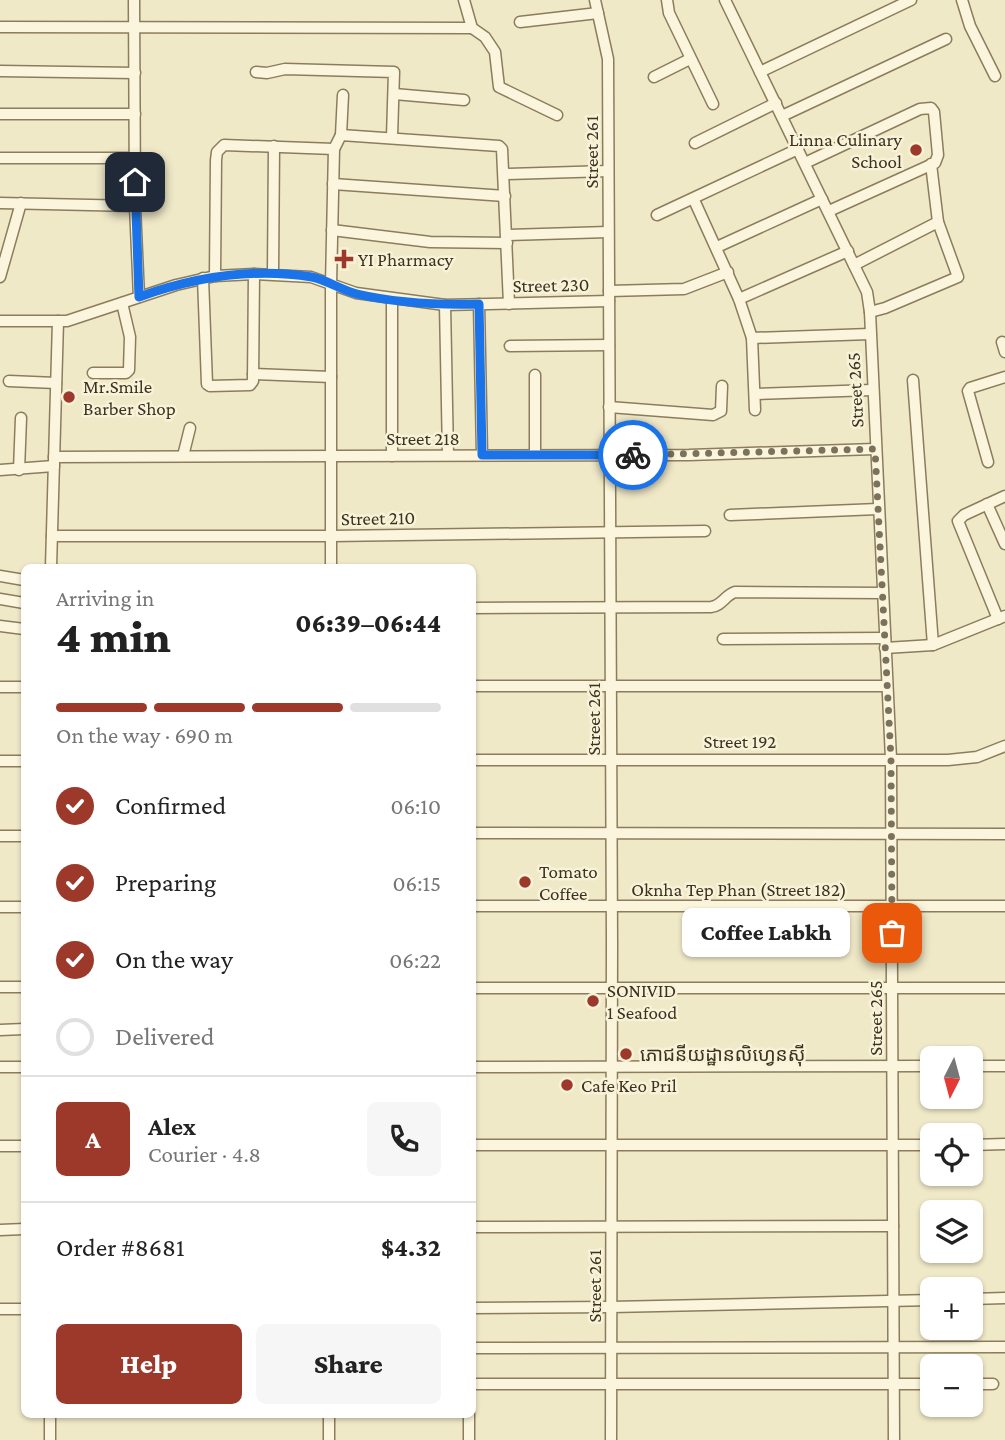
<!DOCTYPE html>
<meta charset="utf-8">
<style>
:root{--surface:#fff;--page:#f6f6f6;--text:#222;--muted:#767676;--line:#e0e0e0;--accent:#9d392b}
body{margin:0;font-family:"Crimson Pro","Noto Sans Khmer",serif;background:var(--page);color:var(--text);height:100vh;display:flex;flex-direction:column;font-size:26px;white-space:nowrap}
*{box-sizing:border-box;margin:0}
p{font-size:23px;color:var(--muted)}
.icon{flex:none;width:38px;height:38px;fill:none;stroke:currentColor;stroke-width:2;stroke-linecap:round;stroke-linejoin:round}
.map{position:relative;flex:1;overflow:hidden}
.panel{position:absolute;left:21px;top:564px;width:455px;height:854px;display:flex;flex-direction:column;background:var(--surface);border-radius:10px;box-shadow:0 2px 5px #0004}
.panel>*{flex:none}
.needle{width:46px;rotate:186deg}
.buttons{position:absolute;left:920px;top:1046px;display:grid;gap:14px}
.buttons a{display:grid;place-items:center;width:63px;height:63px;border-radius:10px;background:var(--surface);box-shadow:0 2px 5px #0004;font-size:35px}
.pin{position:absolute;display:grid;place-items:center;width:60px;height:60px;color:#fff;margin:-30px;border-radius:14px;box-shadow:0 4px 10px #0006}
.courier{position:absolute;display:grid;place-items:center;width:70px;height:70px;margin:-35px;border:5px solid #1a73e8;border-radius:50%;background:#fff;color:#222;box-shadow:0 2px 9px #0007}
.bubble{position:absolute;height:49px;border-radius:10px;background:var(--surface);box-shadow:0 2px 5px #0004;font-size:23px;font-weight:800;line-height:49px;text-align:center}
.summary em{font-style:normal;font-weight:800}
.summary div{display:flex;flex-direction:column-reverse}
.summary{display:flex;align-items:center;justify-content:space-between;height:119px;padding:0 35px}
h1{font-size:46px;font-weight:800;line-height:52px}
.bar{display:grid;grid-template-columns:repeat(4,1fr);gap:10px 7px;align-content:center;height:84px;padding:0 35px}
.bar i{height:9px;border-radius:5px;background:var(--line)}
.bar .current{background:var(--accent)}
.bar p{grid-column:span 4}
.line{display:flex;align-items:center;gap:18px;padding:0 35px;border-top:2px solid var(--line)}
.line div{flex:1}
.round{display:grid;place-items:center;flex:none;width:74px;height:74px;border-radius:10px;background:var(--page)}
ol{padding:0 35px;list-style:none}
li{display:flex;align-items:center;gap:21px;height:77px}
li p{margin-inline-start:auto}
li .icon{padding:7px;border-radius:50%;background:var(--accent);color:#fff;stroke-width:4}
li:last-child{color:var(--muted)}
li i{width:38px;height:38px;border:4px solid var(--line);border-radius:50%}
.primary-button{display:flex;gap:14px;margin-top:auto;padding:14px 35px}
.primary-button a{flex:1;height:80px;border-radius:10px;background:var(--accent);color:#fff;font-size:28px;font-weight:800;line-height:80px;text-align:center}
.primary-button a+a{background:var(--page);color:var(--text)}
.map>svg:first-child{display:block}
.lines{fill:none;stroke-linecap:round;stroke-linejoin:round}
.minor-casing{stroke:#8c7c5c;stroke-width:13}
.minor{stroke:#faf5dc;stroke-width:10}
.done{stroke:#7c725b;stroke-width:7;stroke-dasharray:0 12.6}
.route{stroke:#1a73e8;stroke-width:9}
.poi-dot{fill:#9d392b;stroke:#f7f2d8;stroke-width:2.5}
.labels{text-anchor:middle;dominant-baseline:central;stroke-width:5;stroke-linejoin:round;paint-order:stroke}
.poi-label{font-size:19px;fill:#3d3220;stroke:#f7f2d8;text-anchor:start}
.street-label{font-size:19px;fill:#3d3220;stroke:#f7f2d8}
</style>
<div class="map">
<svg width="1005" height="1440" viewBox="0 0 1005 1440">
<rect width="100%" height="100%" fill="#f0e9c8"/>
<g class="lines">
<!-- minor casing -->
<g class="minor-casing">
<g id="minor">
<path d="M134 0 135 206 139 297"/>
<path d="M464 0 472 28 485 37 495 52 499 87 557 115"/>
<path d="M595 0 608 59 612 941 611 1440"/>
<path d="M667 0 669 13 713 104"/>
<path d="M725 0 867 292 870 312 891 759 894 1440"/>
<path d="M962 0 970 26 995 76"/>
<path d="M520 22 598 13"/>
<path d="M0 27 472 28"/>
<path d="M0 71 135 73"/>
<path d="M256 72 267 73 285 69 394 72 392 137"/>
<path d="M760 72 911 0"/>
<path d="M654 77 690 59"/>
<path d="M394 94 464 100"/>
<path d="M0 114H135"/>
<path d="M782 116 946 39"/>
<path d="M341 135 343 95"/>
<path d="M695 143 776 103"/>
<path d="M0 158H135"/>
<path d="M805 163 920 109 931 108 934 112 938 155 935 163 829 211"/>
<path d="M504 174 608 171"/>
<path d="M333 184 505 196"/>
<path d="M694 200 739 299 752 338 755 410"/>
<path d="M0 203 135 206"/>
<path d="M657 215 798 149"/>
<path d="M332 230 430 242 507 243"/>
<path d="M507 235 608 232"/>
<path d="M717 247 822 199"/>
<path d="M854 265 938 222"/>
<path d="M273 274 274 146"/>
<path d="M215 276 216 160 217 152 224 145 334 149"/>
<path d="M0 277 21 203"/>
<path d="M203 278 207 384 210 386 250 385 253 381 254 274"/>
<path d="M609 291 684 289 728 272"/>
<path d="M392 299V456"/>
<path d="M739 299 848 251"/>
<path d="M479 304 482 455"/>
<path d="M445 305 448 455"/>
<path d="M870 312 885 308 958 277 938 222 931 164"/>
<path d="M0 321H67L176 285 215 276 254 274 311 277 356 293 445 305 609 301"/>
<path d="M752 338 870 334"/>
<path d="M1002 342 1005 352"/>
<path d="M510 346 609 345"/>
<path d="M93 373H126L129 370 130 337 122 303"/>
<path d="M253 374 331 377"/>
<path d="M913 380 933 645"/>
<path d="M9 381 56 383"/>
<path d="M755 394 872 390"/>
<path d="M609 407 713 415 721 411 722 386"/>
<path d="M535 455V375"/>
<path d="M183 456 190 428"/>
<path d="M54 457 689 455 875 449"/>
<path d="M988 462 968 391 970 388 1005 377"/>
<path d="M0 470 54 466"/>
<path d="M19 470 21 418"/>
<path d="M987 504 1005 544"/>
<path d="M730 515 878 509"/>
<path d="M52 536H331L705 531"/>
<path d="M51 567 58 321"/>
<path d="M331 567V284L334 149 341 135 499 146 502 149 509 304"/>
<path d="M0 576 24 580"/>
<path d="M0 599 24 603"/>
<path d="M472 608 711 607C722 606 725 595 735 592L882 593"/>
<path d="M998 619 958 521 964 515 1005 496"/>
<path d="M0 626 24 629"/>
<path d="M723 639 885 638"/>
<path d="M885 648 933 645 1005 616"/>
<path d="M472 686H887"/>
<path d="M0 687H24"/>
<path d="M472 760H948L977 757 1005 746"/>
<path d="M0 761H24"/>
<path d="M472 833 1005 834"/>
<path d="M0 836H24"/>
<path d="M472 906H1005"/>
<path d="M0 907H24"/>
<path d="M0 987H24"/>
<path d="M472 988H1005"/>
<path d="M0 1030 24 1029"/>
<path d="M971 1066H1005"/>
<path d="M0 1067H24"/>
<path d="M472 1067 933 1066"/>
<path d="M472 1145H933"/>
<path d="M971 1145 1005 1144"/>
<path d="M0 1146H24"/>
<path d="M472 1227 893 1226"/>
<path d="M0 1230 24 1229"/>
<path d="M971 1299 1005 1298"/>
<path d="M472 1308 611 1307 933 1300"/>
<path d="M0 1309H24"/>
<path d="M472 1348 1005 1347"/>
<path d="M472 1384H933"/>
<path d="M971 1384H993"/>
<path d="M50 1414V1440"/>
<path d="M469 1414V1440"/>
<path d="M329 1440V1414"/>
</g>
</g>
<!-- minor -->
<use href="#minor" class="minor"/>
</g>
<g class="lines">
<!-- done -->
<path class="done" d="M633 455 875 449 891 759 892 933"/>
<!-- route -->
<path class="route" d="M135 182 139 297C195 277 252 267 312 277 327 280 341 290 357 294 396 303 439 305 479 304L482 455H633"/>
</g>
<!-- markers -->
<g class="poi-dot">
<circle cx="916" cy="150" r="7"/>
<path d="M340.5 248.5h7v7h7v7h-7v7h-7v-7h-7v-7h7z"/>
<circle cx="69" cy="397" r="7"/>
<circle cx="525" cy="882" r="7"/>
<circle cx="593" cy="1001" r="7"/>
<circle cx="626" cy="1054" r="7"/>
<circle cx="567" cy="1085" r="7"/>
</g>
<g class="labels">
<!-- poi labels -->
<g class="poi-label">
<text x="902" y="139" text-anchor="end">Linna Culinary<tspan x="902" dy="22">School</tspan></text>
<text x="358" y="259">YI Pharmacy</text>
<text x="83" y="386">Mr.Smile<tspan x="83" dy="22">Barber Shop</tspan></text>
<text x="539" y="871">Tomato<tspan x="539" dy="22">Coffee</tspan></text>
<text x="607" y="990">SONIVID<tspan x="607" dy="22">1 Seafood</tspan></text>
<text x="640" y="1054">ភោជនីយដ្ឋានលិហ្វេនសុី</text>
<text x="581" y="1085">Cafe Keo Pril</text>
</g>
<!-- street labels -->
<g class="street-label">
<text transform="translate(591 152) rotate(-90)">Street 261</text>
<text transform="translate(551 285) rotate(-1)">Street 230</text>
<text transform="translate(855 390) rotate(-93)">Street 265</text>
<text x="423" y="438">Street 218</text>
<text transform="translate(378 518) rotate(-1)">Street 210</text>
<text transform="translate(593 719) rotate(-90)">Street 261</text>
<text x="740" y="741">Street 192</text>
<text x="739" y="889">Oknha Tep Phan (Street 182)</text>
<text transform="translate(875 1018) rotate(-90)">Street 265</text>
<text transform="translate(594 1286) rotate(-90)">Street 261</text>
</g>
</g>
</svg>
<div class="buttons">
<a><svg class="needle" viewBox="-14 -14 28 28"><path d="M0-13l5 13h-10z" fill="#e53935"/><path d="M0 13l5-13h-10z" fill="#767676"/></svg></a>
<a><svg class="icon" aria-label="locate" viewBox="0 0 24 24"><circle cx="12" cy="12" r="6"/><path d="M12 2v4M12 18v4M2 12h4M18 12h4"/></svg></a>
<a><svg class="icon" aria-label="layers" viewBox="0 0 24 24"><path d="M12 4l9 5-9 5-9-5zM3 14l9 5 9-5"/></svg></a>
<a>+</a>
<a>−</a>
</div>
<div class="pin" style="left:892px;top:933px;background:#ea580c"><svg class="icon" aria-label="bag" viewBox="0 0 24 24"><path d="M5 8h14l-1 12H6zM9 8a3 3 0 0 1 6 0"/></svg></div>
<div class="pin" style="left:135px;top:182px;background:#1f2937"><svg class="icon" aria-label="home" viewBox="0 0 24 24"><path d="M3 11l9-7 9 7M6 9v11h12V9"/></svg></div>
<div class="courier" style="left:633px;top:455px"><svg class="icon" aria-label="bike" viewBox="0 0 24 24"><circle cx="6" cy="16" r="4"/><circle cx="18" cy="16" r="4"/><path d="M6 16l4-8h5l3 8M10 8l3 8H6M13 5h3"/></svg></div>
<div class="bubble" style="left:682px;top:908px;width:168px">Coffee Labkh</div>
<section class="panel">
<div class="summary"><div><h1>4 min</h1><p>Arriving in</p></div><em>06:39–06:44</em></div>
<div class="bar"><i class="current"></i><i class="current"></i><i class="current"></i><i></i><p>On the way · 690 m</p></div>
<ol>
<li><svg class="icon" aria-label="check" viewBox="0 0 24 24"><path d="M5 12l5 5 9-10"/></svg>Confirmed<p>06:10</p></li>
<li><svg class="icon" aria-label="check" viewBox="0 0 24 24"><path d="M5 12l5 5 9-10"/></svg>Preparing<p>06:15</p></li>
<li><svg class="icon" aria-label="check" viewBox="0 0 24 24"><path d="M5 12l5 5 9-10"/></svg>On the way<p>06:22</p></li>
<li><i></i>Delivered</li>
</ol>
<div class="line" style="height:126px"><b class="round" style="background:var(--accent);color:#fff">A</b><div><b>Alex</b><p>Courier · 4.8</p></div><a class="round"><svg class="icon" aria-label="phone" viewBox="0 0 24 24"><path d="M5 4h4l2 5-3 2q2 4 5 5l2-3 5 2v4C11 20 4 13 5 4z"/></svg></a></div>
<div class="line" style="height:91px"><div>Order #8681</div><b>$4.32</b></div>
<div class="primary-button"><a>Help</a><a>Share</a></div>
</section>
</div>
